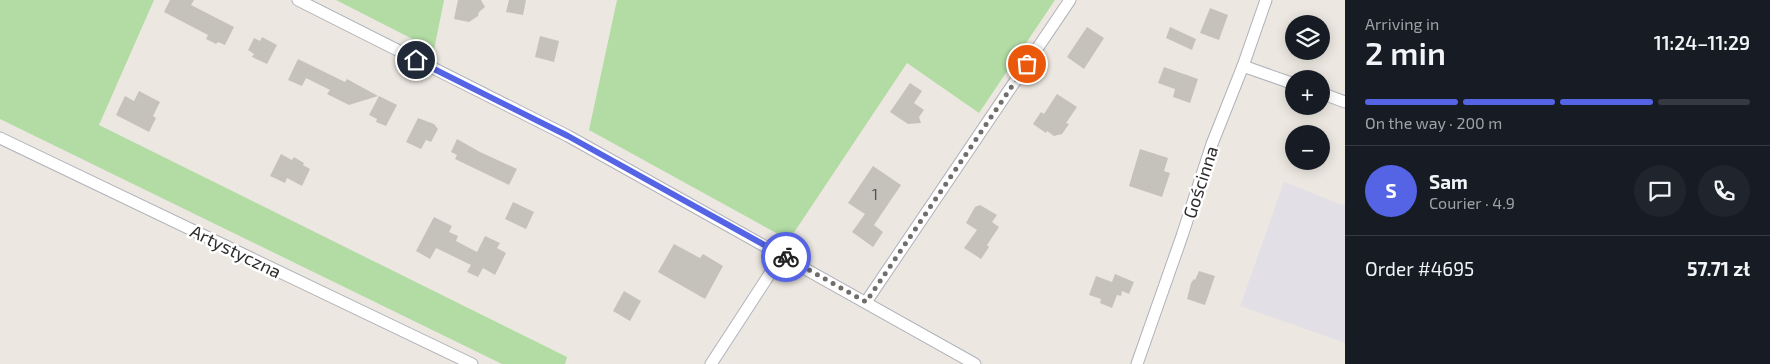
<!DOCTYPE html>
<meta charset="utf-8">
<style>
:root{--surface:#171b24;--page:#20242c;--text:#f1f3f6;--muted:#9ea1a6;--line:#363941;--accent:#5564e5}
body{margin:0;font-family:"Exo 2",sans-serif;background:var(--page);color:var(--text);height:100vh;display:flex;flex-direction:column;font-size:19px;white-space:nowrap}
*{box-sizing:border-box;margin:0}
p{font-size:16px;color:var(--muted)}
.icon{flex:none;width:28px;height:28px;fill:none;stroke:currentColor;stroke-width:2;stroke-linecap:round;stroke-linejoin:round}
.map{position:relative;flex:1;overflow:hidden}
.panel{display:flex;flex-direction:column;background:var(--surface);width:425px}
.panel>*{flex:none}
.controls{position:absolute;left:1285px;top:15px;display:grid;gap:10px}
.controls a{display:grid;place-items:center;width:45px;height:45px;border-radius:50%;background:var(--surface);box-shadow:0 2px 12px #0003;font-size:25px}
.pin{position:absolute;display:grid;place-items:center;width:42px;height:42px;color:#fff;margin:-21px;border:2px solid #fff;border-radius:50%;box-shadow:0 1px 5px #0007}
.courier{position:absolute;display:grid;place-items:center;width:50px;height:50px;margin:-25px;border:4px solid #5564e5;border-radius:50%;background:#fff;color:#222;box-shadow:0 1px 6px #0007}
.headline em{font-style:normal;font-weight:600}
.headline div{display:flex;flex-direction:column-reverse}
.headline{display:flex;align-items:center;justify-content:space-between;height:85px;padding:0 20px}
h1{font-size:32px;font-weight:600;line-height:38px}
.bar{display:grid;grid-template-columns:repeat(4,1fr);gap:8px 5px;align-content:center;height:60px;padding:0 20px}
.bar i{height:6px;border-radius:4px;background:var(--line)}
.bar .current{background:var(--accent)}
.bar p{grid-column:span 4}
.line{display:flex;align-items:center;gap:12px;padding:0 20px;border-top:1px solid var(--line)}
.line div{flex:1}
.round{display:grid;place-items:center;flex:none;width:52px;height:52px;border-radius:26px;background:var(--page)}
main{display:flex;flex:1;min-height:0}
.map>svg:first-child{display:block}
.industrial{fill:#e2e0e6}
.green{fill:#b2dca4}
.building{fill:#c5c2bc}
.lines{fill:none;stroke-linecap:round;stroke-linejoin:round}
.street-casing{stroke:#b1b2bb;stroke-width:13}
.street{stroke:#fff;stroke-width:11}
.done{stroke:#706e6c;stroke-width:5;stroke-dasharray:0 9}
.route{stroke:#5564e5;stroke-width:6}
.labels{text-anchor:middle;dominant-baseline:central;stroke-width:5;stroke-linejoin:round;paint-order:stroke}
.number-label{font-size:15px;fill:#535251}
.street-label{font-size:18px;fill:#2d2d2d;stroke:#fff}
</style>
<main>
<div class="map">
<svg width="1345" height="364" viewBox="0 0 1345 364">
<rect width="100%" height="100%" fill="#ece8e1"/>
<!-- industrial -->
<path class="industrial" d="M1284 182 1345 206V343L1240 306Z"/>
<!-- green -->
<g class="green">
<path d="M0 0H154L99 125 567 357 565 364H502L0 119Z"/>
<path d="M336 0H444L434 50Z"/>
<path d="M617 0H1055L979 113 907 63 789 240 589 130Z"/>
</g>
<!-- building -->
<g class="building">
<path d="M170 0H194L191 5 234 27 225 45 218 42 216 44 206 39 208 35 164 12Z"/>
<path d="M458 0H481L485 7 479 12 478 16 469 22 454 19Z"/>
<path d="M509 0H526L523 15 506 12Z"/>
<path d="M1210 8 1228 15 1219 40 1200 33Z"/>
<path d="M1087 27 1104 38 1084 69 1067 57Z"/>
<path d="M1170 27 1196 39 1192 50 1166 38Z"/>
<path d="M540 36 559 41 554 62 535 57Z"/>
<path d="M262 37 277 45 267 64 252 57 254 54 248 50 254 38 260 41Z"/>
<path d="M298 59 345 82 347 79 378 96 349 105 327 94 330 90 306 78 302 86 288 80Z"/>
<path d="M1164 67 1198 79 1190 103 1173 97 1175 89 1158 83Z"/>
<path d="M910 83 922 91 914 103 924 110 919 117 921 123 908 124 890 112Z"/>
<path d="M139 91 160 102 153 116 156 118 149 132 116 115 125 96 134 101Z"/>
<path d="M1057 94 1077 107 1066 123 1069 124 1062 134 1054 136 1047 131 1046 133 1033 124 1041 112 1044 114Z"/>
<path d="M379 96 397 105 386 126 376 122 377 119 369 115Z"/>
<path d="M418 118 434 124 438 129 431 142 426 140 421 149 406 142Z"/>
<path d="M457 139 480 152 517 169 509 185 455 159 457 155 451 152Z"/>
<path d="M1140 149 1168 158 1164 171 1170 173 1162 197 1129 186Z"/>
<path d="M281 154 292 160 294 157 304 163 303 165 310 169 302 186 287 178 285 183 270 176Z"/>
<path d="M873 166 901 185 874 225 883 232 873 247 852 232 865 214 848 203Z"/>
<path d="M513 202 534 212 526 229 505 219Z"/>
<path d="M980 205 997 215 992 222 999 227 987 245 989 247 981 259 964 248 977 230 966 223 975 207Z"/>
<path d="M434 217 452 226 449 232 458 236 456 241 477 252 485 236 500 243 497 248 506 253 495 275 483 268 478 277 467 272 471 265 436 248 430 259 416 251Z"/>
<path d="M674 244 700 258 703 254 723 266 705 299 658 272Z"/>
<path d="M1199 271 1215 276 1205 305 1187 299 1191 283 1194 279 1195 280Z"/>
<path d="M1115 274 1134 282 1129 294 1122 291 1121 296 1117 295 1112 308 1100 303 1101 299 1089 295 1096 276 1112 282Z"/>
<path d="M624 291 641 301 630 321 613 311Z"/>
</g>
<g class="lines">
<!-- street casing -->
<g class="street-casing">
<g id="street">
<path d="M298 0 568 136 975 364"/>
<path d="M1243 66 1294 84"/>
<path d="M1321 93 1345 102"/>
<path d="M0 138 472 364"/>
<path d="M866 302 1070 0"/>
<path d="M711 364 782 255"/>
<path d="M1137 364 1182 236 1212 144 1243 66 1266 0"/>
</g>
</g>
<!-- street -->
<use href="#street" class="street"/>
</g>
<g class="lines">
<!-- done -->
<path class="done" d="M786 257 866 302 1027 64"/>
<!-- route -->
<path class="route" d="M416 60 568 136 786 257"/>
</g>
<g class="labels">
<!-- number labels -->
<g class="number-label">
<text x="875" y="194">1</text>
</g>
<!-- street labels -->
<g class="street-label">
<text transform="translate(1200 182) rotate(-72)">Gościnna</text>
<text transform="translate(236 251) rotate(26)">Artystyczna</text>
</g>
</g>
</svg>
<div class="controls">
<a><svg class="icon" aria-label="layers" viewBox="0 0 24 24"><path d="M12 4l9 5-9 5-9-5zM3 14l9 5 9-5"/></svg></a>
<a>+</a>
<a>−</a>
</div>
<div class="pin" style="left:1027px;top:64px;background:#ea580c"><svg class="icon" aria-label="bag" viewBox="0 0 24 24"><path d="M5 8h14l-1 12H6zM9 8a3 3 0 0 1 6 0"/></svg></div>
<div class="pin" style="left:416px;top:60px;background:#1f2937"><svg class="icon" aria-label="home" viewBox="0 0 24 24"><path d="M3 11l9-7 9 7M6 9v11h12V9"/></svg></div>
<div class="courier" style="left:786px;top:257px"><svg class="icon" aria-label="bike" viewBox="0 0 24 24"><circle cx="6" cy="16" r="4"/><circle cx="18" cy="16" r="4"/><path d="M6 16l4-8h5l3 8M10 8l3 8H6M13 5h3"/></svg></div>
</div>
<section class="panel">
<div class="headline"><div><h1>2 min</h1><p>Arriving in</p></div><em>11:24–11:29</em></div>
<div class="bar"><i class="current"></i><i class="current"></i><i class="current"></i><i></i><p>On the way · 200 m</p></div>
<div class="line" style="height:90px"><b class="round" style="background:var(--accent);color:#fff">S</b><div><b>Sam</b><p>Courier · 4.9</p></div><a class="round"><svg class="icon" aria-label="chat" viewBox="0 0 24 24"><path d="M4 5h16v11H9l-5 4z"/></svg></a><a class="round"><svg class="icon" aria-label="phone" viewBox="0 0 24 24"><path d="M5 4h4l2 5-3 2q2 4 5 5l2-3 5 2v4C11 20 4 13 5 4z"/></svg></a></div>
<div class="line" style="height:65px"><div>Order #4695</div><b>57.71 zł</b></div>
</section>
</main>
